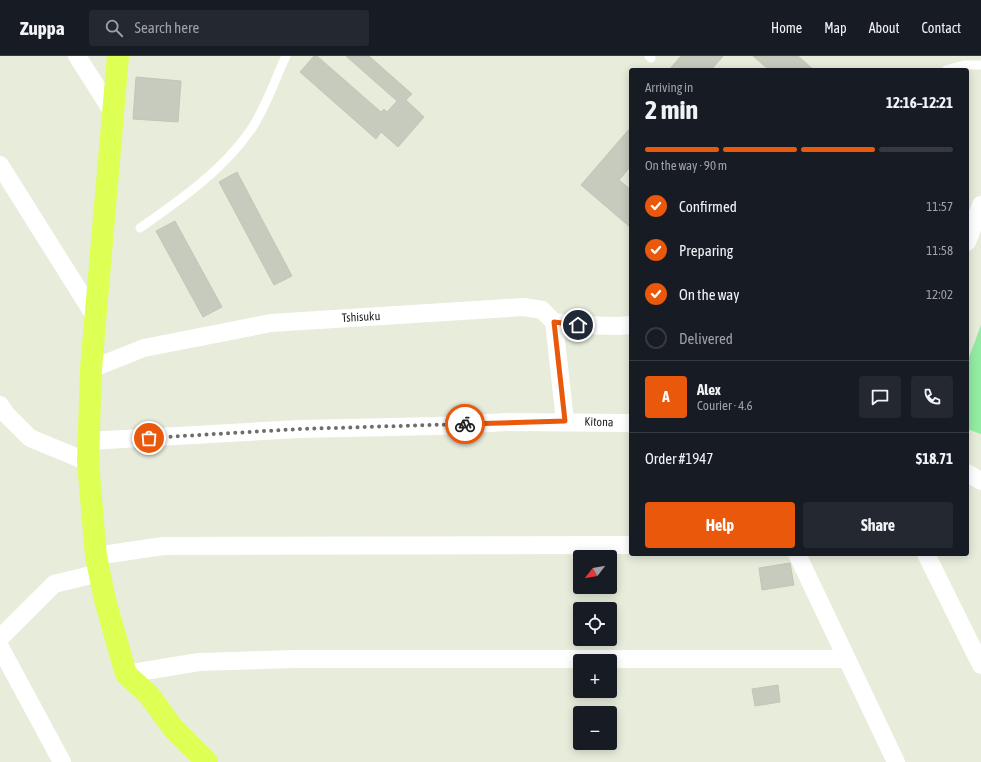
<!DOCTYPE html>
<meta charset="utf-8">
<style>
:root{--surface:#171b24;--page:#242831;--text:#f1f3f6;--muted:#9ea1a6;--line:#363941;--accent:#ea580c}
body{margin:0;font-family:"Asap Condensed",sans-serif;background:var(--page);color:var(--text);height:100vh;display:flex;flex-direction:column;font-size:15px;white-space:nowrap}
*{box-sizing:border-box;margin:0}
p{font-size:13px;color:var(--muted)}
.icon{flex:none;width:22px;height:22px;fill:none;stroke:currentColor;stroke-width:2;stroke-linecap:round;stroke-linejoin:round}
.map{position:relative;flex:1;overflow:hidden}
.drawer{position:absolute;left:629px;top:12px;width:340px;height:488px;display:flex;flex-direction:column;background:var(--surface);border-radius:4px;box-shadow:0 2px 10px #0003}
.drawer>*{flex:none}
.needle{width:26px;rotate:239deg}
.fabs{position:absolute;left:573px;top:494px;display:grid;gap:8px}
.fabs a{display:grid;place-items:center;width:44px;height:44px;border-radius:4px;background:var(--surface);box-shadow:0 2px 10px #0003;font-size:20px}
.pin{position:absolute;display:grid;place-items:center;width:34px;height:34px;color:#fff;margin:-17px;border:2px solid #fff;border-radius:50%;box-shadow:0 1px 4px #0007}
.courier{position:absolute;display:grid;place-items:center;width:40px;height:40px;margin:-20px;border:3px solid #ea580c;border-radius:50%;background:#fff;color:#222;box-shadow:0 1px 5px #0007}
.head em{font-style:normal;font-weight:700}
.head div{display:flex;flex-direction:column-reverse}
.head{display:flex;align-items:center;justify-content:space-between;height:68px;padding:0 16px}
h1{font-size:26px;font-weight:700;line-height:30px}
.bar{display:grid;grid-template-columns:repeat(4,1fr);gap:6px 4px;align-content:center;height:48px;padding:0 16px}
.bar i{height:5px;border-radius:3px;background:var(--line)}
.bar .selected{background:var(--accent)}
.bar p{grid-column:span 4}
.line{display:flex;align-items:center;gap:10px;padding:0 16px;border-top:1px solid var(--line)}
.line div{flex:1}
.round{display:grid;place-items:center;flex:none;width:42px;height:42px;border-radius:4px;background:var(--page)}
ol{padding:0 16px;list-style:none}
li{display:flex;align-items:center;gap:12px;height:44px}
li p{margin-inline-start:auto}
li .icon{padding:4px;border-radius:50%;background:var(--accent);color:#fff;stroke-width:4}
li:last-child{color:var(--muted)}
li i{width:22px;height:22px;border:2px solid var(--line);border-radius:50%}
.primary-button{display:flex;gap:8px;margin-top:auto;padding:8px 16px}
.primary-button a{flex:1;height:46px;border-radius:4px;background:var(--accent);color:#fff;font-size:16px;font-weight:700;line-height:46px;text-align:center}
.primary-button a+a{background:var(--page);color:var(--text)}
header{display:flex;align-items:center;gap:24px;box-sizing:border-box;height:56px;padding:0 20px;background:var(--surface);border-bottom:1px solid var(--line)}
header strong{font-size:19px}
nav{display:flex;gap:22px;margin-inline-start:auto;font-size:14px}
.search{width:280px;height:36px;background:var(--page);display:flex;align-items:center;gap:10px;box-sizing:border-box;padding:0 14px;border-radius:4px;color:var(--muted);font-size:15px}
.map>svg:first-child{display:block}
.pitch{fill:#92eca2}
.building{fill:#c6cbbe;stroke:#c0c8b5}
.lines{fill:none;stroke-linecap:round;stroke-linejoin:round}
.lane{stroke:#fff;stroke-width:9}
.street{stroke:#fff;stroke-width:18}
.highway{stroke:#deff54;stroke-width:22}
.done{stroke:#6c6e68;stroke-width:4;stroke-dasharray:0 7.2}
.route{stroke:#ea580c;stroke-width:5}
.labels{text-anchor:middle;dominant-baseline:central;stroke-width:4;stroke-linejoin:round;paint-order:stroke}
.street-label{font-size:12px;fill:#2a2a2a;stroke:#fff}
</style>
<header>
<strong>Zuppa</strong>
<div class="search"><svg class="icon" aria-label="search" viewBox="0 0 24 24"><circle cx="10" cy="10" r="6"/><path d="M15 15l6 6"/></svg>Search here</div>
<nav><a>Home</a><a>Map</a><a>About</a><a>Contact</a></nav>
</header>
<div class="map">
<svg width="981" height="706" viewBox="0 0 981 706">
<rect width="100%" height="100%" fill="#e7ecdb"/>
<!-- pitch -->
<path class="pitch" d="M981 269V378L967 373V307Z"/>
<!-- building -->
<g class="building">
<path d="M314 0H317L381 56 384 53 387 56 397 45 346 0H369L412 38 406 44 424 61 398 91 381 76 376 83 300 16Z"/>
<path d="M681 0H723L711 14H669Z"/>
<path d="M753 0H798L814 14H769Z"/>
<path d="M136 21 181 25 178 66 133 63Z"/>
<path d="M631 71V110L619 124 631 134V172L581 129Z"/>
<path d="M237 116 292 220 274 229 219 126Z"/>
<path d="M175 165 222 251 203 261 156 175Z"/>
<path d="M790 507 794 529 762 534 759 512Z"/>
<path d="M778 629 780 646 755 650 752 633Z"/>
</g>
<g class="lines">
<!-- lane -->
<g class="lane">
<path d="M649 0 651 2"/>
<path d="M946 14 964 9H981"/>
<path d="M140 172C180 144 222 115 250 75 266 52 274 25 286 0"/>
</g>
<!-- street -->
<g class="street">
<path d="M77 0 112 55"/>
<path d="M0 109 96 262"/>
<path d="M967 186 981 149"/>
<path d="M554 266 565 365"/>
<path d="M91 313 144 292 271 267 524 251 542 254 554 266 578 269 619 270 631 269"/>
<path d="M0 349 6 358 30 382 88 406"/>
<path d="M88 385 299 373 438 370 506 366 631 367"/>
<path d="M967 417 981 425"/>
<path d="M797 498 896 706"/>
<path d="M926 498 981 609"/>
<path d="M96 500 163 490 631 489"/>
<path d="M0 582 54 528 99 517"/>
<path d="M0 591 62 706"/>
<path d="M126 618 199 606 294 603H846"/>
</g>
<!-- highway -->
<path class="highway" d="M118 0 91 313 88 406 96 500 105 544 126 618 149 639 173 672 207 706"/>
</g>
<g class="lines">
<!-- done -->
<path class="done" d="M149 382 299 373 465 368"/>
<!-- route -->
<path class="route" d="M465 368 565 365 554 266 578 269"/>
</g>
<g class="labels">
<!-- street labels -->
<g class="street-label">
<text transform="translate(361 261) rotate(-3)">Tshisuku</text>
<text transform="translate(599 366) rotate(2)">Kitona</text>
</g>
</g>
</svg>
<div class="fabs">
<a><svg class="needle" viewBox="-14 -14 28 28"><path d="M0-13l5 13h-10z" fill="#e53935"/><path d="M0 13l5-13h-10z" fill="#9ea1a6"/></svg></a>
<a><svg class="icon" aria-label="locate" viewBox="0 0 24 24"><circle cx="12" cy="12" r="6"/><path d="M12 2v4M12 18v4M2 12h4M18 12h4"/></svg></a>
<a>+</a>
<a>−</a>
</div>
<div class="pin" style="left:149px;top:382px;background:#ea580c"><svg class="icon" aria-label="bag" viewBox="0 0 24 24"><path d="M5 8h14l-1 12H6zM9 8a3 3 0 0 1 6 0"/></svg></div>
<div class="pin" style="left:578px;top:269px;background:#1f2937"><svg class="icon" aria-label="home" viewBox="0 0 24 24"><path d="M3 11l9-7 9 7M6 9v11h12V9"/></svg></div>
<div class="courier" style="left:465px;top:368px"><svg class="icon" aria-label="bike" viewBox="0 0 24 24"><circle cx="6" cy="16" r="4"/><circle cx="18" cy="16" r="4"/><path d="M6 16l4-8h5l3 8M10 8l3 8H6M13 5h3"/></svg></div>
<section class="drawer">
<div class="head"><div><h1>2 min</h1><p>Arriving in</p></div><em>12:16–12:21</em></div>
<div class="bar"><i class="selected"></i><i class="selected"></i><i class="selected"></i><i></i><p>On the way · 90 m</p></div>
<ol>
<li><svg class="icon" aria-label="check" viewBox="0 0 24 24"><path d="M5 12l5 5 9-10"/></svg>Confirmed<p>11:57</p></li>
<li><svg class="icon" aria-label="check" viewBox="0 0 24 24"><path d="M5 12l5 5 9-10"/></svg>Preparing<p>11:58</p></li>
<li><svg class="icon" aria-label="check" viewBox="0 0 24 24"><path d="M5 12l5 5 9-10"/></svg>On the way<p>12:02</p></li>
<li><i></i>Delivered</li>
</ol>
<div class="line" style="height:72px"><b class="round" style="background:var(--accent);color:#fff">A</b><div><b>Alex</b><p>Courier · 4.6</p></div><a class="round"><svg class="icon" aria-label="chat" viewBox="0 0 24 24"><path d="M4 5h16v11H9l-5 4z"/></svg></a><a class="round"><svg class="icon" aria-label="phone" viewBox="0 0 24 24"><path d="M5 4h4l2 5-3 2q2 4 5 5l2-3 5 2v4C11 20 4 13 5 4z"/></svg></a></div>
<div class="line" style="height:52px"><div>Order #1947</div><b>$18.71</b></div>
<div class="primary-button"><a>Help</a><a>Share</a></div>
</section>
</div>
